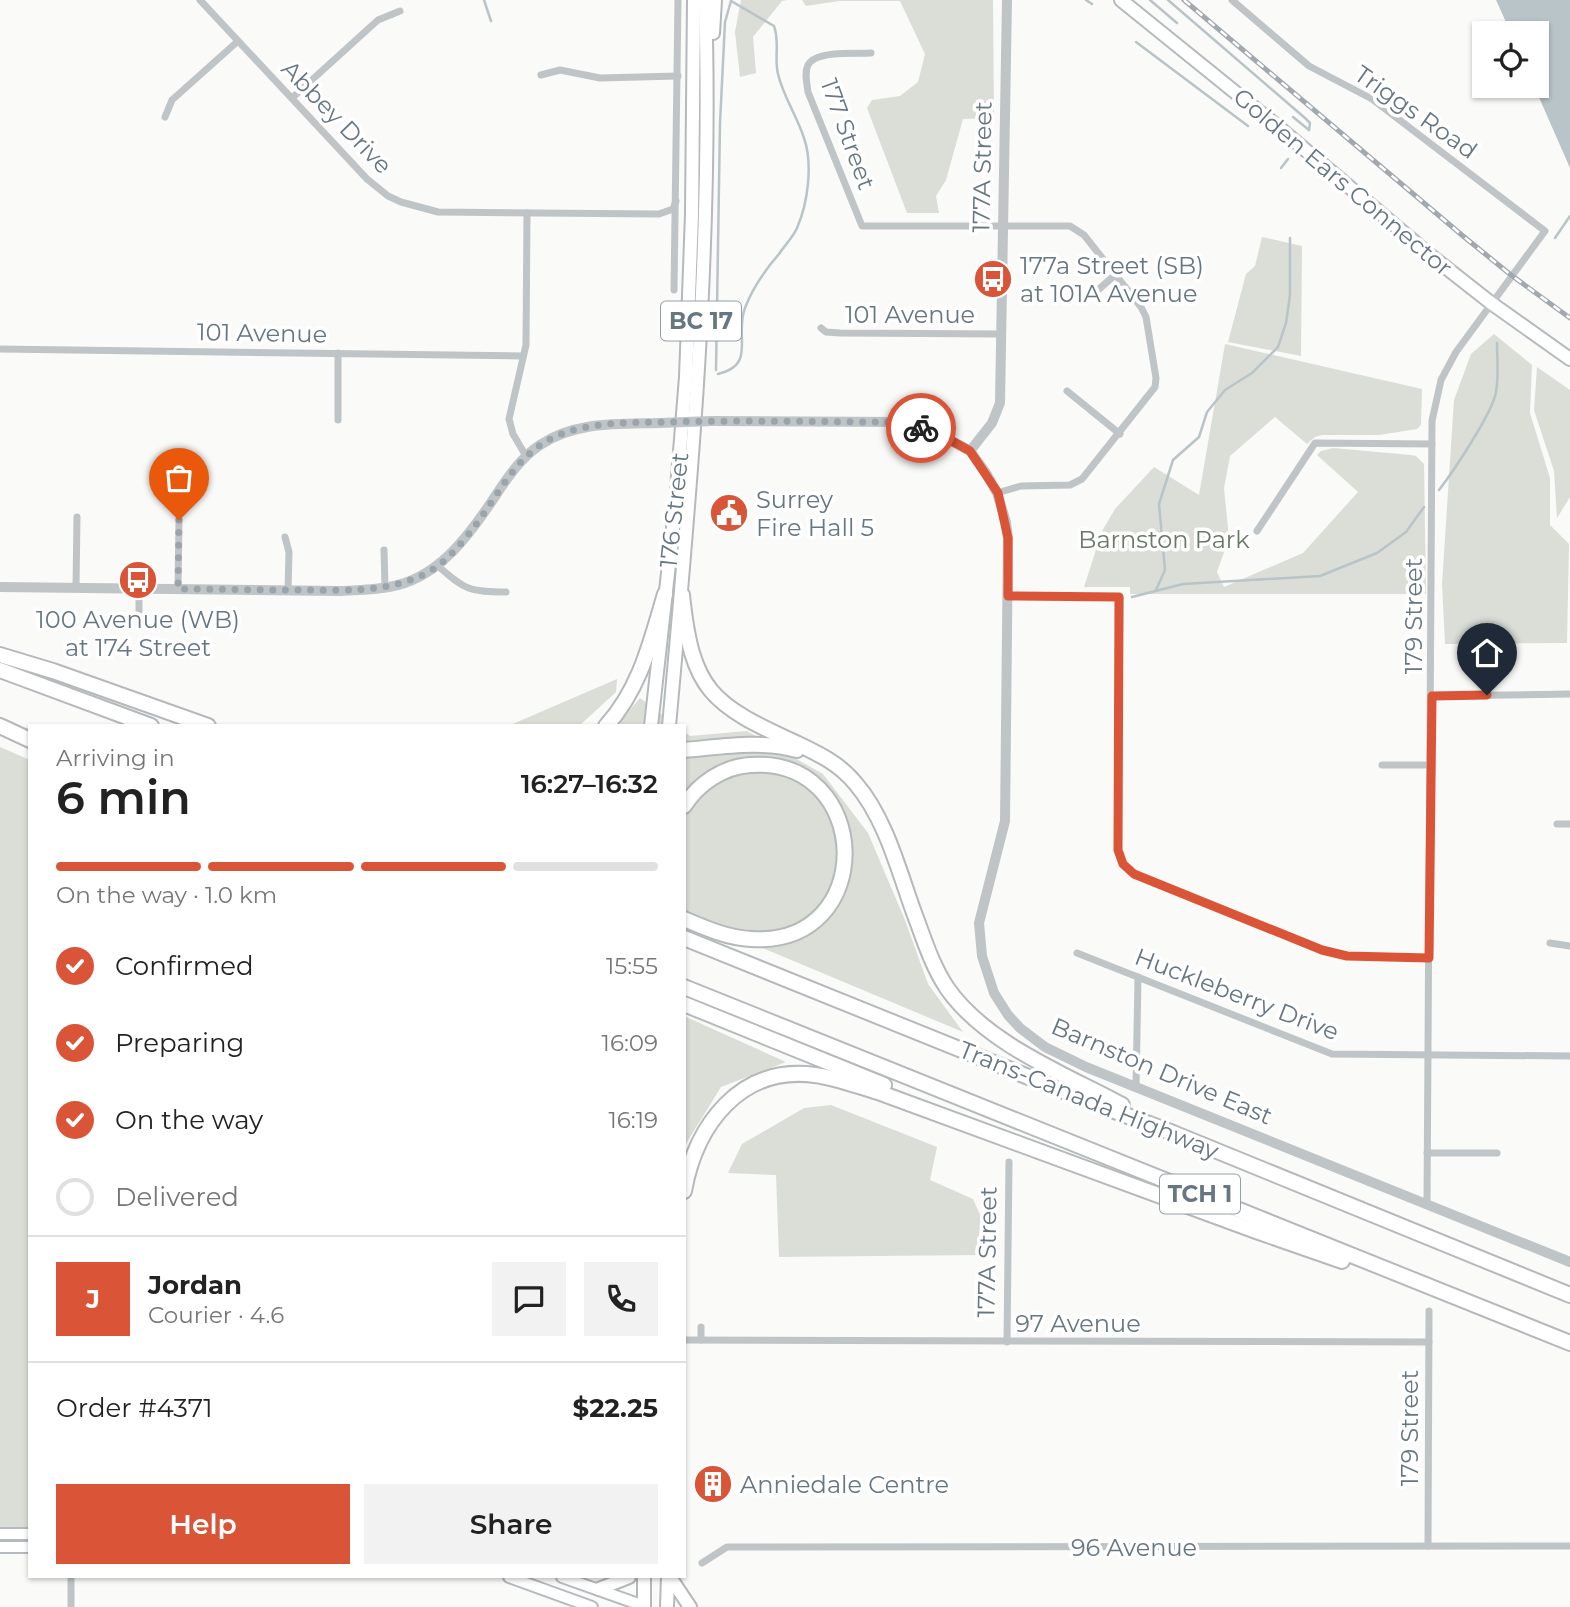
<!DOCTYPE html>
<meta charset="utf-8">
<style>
:root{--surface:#fff;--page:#f2f2f2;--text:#222;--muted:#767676;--line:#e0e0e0;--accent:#da5537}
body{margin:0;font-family:Montserrat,sans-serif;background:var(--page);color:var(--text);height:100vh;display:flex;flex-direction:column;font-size:26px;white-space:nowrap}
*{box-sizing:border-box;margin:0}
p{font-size:23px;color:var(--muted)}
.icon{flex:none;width:38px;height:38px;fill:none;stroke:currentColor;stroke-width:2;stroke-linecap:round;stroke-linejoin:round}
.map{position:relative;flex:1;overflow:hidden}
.panel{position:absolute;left:28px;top:724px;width:658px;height:854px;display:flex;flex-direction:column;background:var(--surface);border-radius:0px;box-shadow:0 2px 5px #0004}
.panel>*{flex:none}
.tools{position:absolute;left:1472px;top:21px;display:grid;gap:14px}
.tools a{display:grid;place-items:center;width:77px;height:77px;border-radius:0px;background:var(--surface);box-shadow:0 2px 5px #0004;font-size:35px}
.pin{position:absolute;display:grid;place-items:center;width:60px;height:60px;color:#fff;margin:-72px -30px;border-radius:50% 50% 50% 0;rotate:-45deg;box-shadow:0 0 7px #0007}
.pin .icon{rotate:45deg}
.courier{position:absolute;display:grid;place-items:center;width:70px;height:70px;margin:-35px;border:5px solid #da5537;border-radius:50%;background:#fff;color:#222;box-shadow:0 2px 9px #0007}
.headline em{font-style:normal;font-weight:600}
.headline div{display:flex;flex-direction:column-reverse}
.headline{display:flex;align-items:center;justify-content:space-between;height:119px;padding:0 28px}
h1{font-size:46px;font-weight:600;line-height:52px}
.bar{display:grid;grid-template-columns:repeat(4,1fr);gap:10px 7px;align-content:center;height:84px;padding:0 28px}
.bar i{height:9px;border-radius:5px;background:var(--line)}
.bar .active{background:var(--accent)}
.bar p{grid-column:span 4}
.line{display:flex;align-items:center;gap:18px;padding:0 28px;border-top:2px solid var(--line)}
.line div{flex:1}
.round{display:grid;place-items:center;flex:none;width:74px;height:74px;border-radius:0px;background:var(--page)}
ol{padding:0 28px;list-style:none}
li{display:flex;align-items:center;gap:21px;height:77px}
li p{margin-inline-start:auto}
li .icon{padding:7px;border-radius:50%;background:var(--accent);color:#fff;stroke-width:4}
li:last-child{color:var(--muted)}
li i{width:38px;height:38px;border:4px solid var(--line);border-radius:50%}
.action{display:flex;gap:14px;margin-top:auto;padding:14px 28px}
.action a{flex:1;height:80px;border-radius:0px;background:var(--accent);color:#fff;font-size:28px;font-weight:600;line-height:80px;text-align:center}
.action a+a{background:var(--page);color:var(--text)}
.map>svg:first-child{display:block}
.green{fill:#daded7}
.water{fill:#b8c4c8}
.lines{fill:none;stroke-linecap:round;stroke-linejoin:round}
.stream{stroke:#b8c4c8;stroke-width:2.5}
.secondary-casing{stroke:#b4babe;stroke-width:14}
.primary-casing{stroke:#b5babe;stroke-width:16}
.trunk-casing{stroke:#b5b9bc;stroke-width:16}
.motorway-casing{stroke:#b5b9bc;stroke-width:18}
.minor{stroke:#bfc4c7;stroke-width:7}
.tertiary{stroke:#bfc4c7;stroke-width:10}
.secondary{stroke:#fff;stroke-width:10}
.primary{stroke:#fff;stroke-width:12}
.trunk{stroke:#fff;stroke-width:12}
.motorway{stroke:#fff;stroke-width:14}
.rail-casing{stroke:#a1a9ae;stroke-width:5}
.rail{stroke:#fff;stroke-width:2.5;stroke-dasharray:8;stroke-linecap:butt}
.tertiary-bridge{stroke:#bfc4c7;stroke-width:10}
.done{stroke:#9aa5ab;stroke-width:7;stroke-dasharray:0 12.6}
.route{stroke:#da5537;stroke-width:9}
.labels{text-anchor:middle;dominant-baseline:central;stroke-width:7;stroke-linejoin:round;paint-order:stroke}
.shield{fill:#fff;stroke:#94a0a7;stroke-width:2}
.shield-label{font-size:23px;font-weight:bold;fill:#667781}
.street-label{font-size:24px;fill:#667781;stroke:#fff}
.poi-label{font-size:24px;fill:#667781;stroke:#fff;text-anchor:start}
.park-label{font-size:24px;fill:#697965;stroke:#fff}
</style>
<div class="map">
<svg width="1570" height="1607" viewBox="0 0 1570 1607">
<rect width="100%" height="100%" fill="#fafaf8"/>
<!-- green -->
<g class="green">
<path d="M741 0H787L782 1 753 37 756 73 740 77 735 32Z"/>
<path d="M802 0H993L994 118 963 119 946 180 936 196 939 213H907L867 108 872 100 900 96 918 82 925 54 900 1H839L806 6Z"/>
<path d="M1262 237 1302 246 1301 356 1228 342 1246 274 1255 266Z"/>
<path d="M1494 334 1532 365 1530 413 1550 478V525L1569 544 1567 643 1445 644 1442 584 1454 400 1471 354Z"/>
<path d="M1225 344 1422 389 1421 425 1417 429 1379 435H1322L1315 437 1307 444 1275 417 1230 456 1224 488 1229 538 1217 572 1224 587 1303 553 1358 492 1317 455 1321 451 1333 448 1411 455 1416 456 1424 464 1426 594H1130V587H1084L1102 531 1115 509 1154 467 1199 495Z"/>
<path d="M1537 367 1570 390V497L1557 518 1554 471 1534 410Z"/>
<path d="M617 679 616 692 579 726H508Z"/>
<path d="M640 698 677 726H616Z"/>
<path d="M747 731 823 774 868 833 905 920 928 984 963 1032 684 915V732L690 736Z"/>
<path d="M0 747 30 760V1527H0Z"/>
<path d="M684 1016 786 1062 721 1087 684 1147Z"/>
<path d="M831 1105 937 1147 930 1180 973 1199 981 1217 977 1255 779 1257 776 1175 728 1173 742 1144 804 1108Z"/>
</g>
<!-- water -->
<path class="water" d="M1496 0H1570V168L1534 86H1536V33H1511Z"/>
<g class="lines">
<!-- stream -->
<g class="stream">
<path d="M484 0 491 21"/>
<path d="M1086 0 1092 4"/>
<path d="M1150 0 1177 23"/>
<path d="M1168 0 1305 118 1310 123 1309 130"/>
<path d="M1136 42 1248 126"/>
<path d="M1293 117 1309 130"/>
<path d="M1281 168 1288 159"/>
<path d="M1555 238 1570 216"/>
<path d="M716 370 720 123 725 22 731 1"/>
<path d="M718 374C757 365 734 336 745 308 752 289 766 269 779 254 785 245 793 237 797 228 808 203 813 164 804 138 797 116 783 96 778 74 774 58 780 42 774 26L731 1"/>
<path d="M1439 490C1453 472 1493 412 1496 392 1499 376 1497 359 1497 343"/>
<path d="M1156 590 1165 570 1159 504 1173 460 1199 437 1207 412 1225 390 1252 373 1278 347 1286 323 1290 295V238"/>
<path d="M1132 597 1183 584 1320 576 1377 553 1406 532 1424 507"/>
</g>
<!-- secondary casing -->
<g class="secondary-casing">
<g id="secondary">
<path d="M0 1534H30"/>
<path d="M0 1547H30"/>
<path d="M509 1577 592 1607"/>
<path d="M562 1577 644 1606"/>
</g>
</g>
<!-- primary casing -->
<g class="primary-casing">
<path id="primary" d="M1121 0 1277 126 1430 255 1491 303 1570 359"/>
</g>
<!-- trunk casing -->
<g class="trunk-casing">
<g id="trunk">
<path d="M713 33 715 0"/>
<path d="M651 726 676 501 686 377 692 214 694 0"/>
<path d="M669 726C691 485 713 243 705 0"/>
<path d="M644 1577V1607"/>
<path d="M670 1577 690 1607"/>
<path d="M599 1589 629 1577"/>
<path d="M667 1607 668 1577"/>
</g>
</g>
<!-- motorway casing -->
<g class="motorway-casing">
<g id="motorway">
<path d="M682 595C692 691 711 704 796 743 819 754 840 764 856 784 885 818 898 868 913 910 923 936 931 964 947 988 985 1043 1064 1074 1122 1105"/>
<path d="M0 655 53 671 208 726"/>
<path d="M0 670 151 726"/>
<path d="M0 726 30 740"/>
<path d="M606 726C640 689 651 641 665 594"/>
<path d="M684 750C721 747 761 740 797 750"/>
<path d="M684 806C699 783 723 767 750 765 873 756 879 947 751 939 728 938 705 928 684 919"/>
<path d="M684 938 1088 1101 1173 1133 1570 1295"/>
<path d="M684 987 1570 1343"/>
<path d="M684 1004 884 1085"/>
<path d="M684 1191C696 1125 740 1065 815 1075 837 1078 857 1086 878 1092L1256 1231 1342 1261"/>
</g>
</g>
<!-- minor -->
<g class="minor">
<path d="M200 0 367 179 388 196 401 202 438 212 659 214 673 209 676 201"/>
<path d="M1232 0 1309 66 1372 99 1545 231 1456 352 1441 380 1432 421 1427 1204"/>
<path d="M871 53C856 54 816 50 808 65 804 73 807 83 808 92L862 226H1070L1084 235 1141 307 1146 317 1156 378 1155 387 1082 479 1070 485 1021 486 997 493"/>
<path d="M541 75 560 70 600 78 678 76"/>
<path d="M292 98 378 20 400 11"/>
<path d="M165 117 172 100 238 41"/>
<path d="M674 290 678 0"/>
<path d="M1090 297 1115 275"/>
<path d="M821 328 826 332 840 333 1001 334"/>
<path d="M0 349 523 356"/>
<path d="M338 353V420"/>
<path d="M1067 391 1120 434"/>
<path d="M526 456 513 434 509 419 526 345 527 213"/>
<path d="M1257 531 1315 443 1432 444"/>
<path d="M285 537 289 552 288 590"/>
<path d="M384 550 385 588"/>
<path d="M438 566C465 590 470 592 506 592"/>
<path d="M76 587 77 517"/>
<path d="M178 589 179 520"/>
<path d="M1008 596 1120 597 1118 850 1123 864 1134 874 1322 950 1347 956 1429 958"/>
<path d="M139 627V588"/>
<path d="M1432 696 1570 694"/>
<path d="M1382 765H1431"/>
<path d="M1557 824H1570"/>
<path d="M1550 943 1570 946"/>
<path d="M1077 953 1332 1054 1570 1056"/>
<path d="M1136 1087 1138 977"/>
<path d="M1427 1153H1497"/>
<path d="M701 1327V1340"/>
<path d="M684 1340 1429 1342"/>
<path d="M1007 1342 1009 1162"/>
<path d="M1428 1546 1429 1311"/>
<path d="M702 1563 727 1547 1570 1546"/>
<path d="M71 1607V1577"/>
</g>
<!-- tertiary -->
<g class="tertiary">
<path d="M712 421 897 422 932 430 970 451 986 473 997 493 1006 522 1008 538 1005 821 979 923 982 956 994 993 1008 1015 1020 1028 1045 1047 1086 1067 1570 1262"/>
<path d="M970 451 992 423 1000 403 1007 0"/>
<path d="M0 587 341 591C357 590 373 590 389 587 437 579 467 538 492 501 506 480 519 459 540 445 575 421 620 424 659 423"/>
</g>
<!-- secondary -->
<use href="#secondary" class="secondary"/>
<!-- primary -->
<use href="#primary" class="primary"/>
<!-- trunk -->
<use href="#trunk" class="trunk"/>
<!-- motorway -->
<use href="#motorway" class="motorway"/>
<!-- rail casing -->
<g class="rail-casing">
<path id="rail" d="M1184 0 1463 236 1511 275 1570 318"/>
</g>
<!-- rail -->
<use href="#rail" class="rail"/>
<!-- tertiary-bridge -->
<path class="tertiary-bridge" d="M659 423 712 421"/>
</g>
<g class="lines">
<!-- done -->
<path class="done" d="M179 520 178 589C217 589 256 590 295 590 339 590 384 594 425 574 445 564 461 544 474 527 500 493 517 452 559 435 594 421 632 423 669 422 745 420 821 422 897 422L921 428"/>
<!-- route -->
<path class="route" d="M921 428 932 430 970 451 998 493 1008 538V596L1119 597 1118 850 1123 864 1134 874 1322 950 1347 956 1429 958 1432 696 1487 695"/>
</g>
<!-- icons -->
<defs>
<g id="bus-disc" transform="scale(2.0125)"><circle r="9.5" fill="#da5537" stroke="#fff"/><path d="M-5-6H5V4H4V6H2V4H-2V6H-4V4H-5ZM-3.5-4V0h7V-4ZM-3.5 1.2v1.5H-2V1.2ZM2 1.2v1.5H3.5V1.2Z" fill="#fff"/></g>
<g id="civic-disc" transform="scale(2.0125)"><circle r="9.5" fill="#da5537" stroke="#fff"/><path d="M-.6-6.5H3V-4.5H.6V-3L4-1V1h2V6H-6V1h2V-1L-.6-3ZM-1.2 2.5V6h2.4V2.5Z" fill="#fff"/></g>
<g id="building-disc" transform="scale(2.0125)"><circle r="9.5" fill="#da5537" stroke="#fff"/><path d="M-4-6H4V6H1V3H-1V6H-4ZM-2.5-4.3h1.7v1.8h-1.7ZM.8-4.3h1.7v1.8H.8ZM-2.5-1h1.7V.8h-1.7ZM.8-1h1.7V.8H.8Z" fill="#fff"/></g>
</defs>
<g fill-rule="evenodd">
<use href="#bus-disc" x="993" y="279"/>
<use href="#civic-disc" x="729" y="513"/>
<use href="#bus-disc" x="138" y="580"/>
<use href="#building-disc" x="713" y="1484"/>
</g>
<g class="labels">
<!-- shield labels -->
<g class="shield">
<rect x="661" y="301.5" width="80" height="39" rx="5"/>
<rect x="1160" y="1174.5" width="80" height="39" rx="5"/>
</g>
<g class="shield-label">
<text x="701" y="321">BC 17</text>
<text x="1200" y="1194">TCH 1</text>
</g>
<!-- street labels -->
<g class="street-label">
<text transform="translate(1416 112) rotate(35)">Triggs Road</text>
<text transform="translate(337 117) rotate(46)">Abbey Drive</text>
<text transform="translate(848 134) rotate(70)">177 Street</text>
<text transform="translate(982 167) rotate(-89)">177A Street</text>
<text transform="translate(1343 182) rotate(40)">Golden Ears Connector</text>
<text x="910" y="314">101 Avenue</text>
<text transform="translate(262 333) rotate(1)">101 Avenue</text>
<text transform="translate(674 510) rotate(-84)">176 Street</text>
<text transform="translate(1413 616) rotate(-90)">179 Street</text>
<text transform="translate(1237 994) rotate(21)">Huckleberry Drive</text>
<text transform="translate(1162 1071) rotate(23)">Barnston Drive East</text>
<text transform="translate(1089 1100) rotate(22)">Trans-Canada Highway</text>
<text transform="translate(987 1252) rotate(-89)">177A Street</text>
<text x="1078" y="1323">97 Avenue</text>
<text transform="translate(1409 1428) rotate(-90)">179 Street</text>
<text x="1134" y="1547">96 Avenue</text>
</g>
<!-- poi labels -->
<g class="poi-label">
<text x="1020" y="265">177a Street (SB)<tspan x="1020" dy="28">at 101A Avenue</tspan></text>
<text x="756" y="499">Surrey<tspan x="756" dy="28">Fire Hall 5</tspan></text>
<text x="138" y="619" text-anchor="middle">100 Avenue (WB)<tspan x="138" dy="28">at 174 Street</tspan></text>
<text x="740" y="1484">Anniedale Centre</text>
</g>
<!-- park labels -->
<g class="park-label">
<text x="1164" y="539">Barnston Park</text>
</g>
</g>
</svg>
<div class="tools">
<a><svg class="icon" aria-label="locate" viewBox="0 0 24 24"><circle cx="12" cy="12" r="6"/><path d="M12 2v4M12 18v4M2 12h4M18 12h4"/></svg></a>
</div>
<div class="pin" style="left:179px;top:520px;background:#ea580c"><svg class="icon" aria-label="bag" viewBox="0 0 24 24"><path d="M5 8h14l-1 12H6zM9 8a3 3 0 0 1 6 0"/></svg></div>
<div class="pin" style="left:1487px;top:695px;background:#1f2937"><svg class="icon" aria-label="home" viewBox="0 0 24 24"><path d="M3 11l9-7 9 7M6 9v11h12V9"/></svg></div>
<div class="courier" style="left:921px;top:428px"><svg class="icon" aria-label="bike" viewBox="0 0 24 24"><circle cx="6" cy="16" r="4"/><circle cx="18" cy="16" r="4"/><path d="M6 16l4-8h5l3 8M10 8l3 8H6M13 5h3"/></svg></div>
<section class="panel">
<div class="headline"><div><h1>6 min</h1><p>Arriving in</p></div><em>16:27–16:32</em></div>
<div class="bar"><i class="active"></i><i class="active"></i><i class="active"></i><i></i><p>On the way · 1.0 km</p></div>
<ol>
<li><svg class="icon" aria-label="check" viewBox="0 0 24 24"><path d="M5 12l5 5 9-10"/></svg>Confirmed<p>15:55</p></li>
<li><svg class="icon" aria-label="check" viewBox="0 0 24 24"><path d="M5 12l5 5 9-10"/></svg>Preparing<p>16:09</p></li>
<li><svg class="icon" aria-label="check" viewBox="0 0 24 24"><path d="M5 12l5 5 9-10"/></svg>On the way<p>16:19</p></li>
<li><i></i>Delivered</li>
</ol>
<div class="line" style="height:126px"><b class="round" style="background:var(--accent);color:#fff">J</b><div><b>Jordan</b><p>Courier · 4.6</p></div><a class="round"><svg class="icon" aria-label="chat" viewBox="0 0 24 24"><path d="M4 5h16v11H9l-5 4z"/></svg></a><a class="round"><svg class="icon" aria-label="phone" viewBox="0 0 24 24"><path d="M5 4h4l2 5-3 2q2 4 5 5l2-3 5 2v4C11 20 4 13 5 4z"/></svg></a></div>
<div class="line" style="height:91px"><div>Order #4371</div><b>$22.25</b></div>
<div class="action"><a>Help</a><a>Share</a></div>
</section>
</div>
